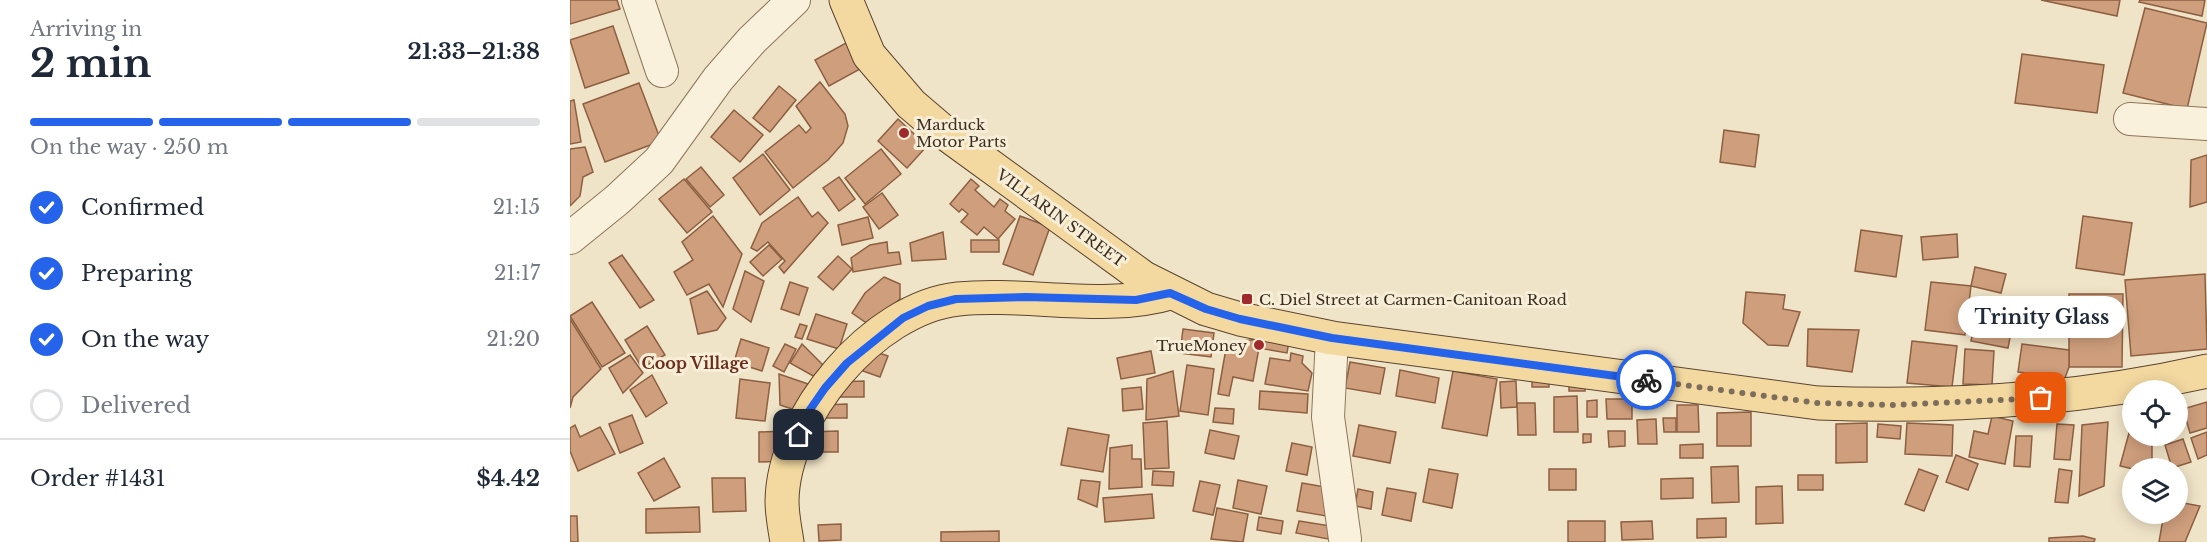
<!DOCTYPE html>
<meta charset="utf-8">
<style>
:root{--surface:#fff;--page:#f2f2f3;--text:#1f2937;--muted:#747a83;--line:#e0e1e3;--accent:#2563eb}
body{margin:0;font-family:"Libre Baskerville",serif;background:var(--page);color:var(--text);height:100vh;display:flex;flex-direction:column;font-size:22px;white-space:nowrap}
*{box-sizing:border-box;margin:0}
p{font-size:20px;color:var(--muted)}
.icon{flex:none;width:33px;height:33px;fill:none;stroke:currentColor;stroke-width:2;stroke-linecap:round;stroke-linejoin:round}
.map{position:relative;flex:1;overflow:hidden}
.details{display:flex;flex-direction:column;background:var(--surface);width:570px}
.details>*{flex:none}
.tools{position:absolute;left:1552px;top:380px;display:grid;gap:12px}
.tools a{display:grid;place-items:center;width:66px;height:66px;border-radius:50%;background:var(--surface);box-shadow:0 3px 15px #0003;font-size:30px}
.pin{position:absolute;display:grid;place-items:center;width:51px;height:51px;color:#fff;margin:-26px;border-radius:12px;box-shadow:0 3px 9px #0006}
.courier{position:absolute;display:grid;place-items:center;width:60px;height:60px;margin:-30px;border:4px solid #2563eb;border-radius:50%;background:#fff;color:#222;box-shadow:0 2px 8px #0007}
.bubble{position:absolute;height:42px;border-radius:21px;background:var(--surface);box-shadow:0 3px 15px #0003;font-size:20px;font-weight:700;line-height:42px;text-align:center}
.headline em{font-style:normal;font-weight:700}
.headline div{display:flex;flex-direction:column-reverse}
.headline{display:flex;align-items:center;justify-content:space-between;height:102px;padding:0 30px}
h1{font-size:39px;font-weight:700;line-height:45px}
.bar{display:grid;grid-template-columns:repeat(4,1fr);gap:9px 6px;align-content:center;height:72px;padding:0 30px}
.bar i{height:8px;border-radius:4px;background:var(--line)}
.bar .active{background:var(--accent)}
.bar p{grid-column:span 4}
.line{display:flex;align-items:center;gap:15px;padding:0 30px;border-top:2px solid var(--line)}
.line div{flex:1}
ol{padding:0 30px;list-style:none}
li{display:flex;align-items:center;gap:18px;height:66px}
li p{margin-inline-start:auto}
li .icon{padding:6px;border-radius:50%;background:var(--accent);color:#fff;stroke-width:4}
li:last-child{color:var(--muted)}
li i{width:33px;height:33px;border:3px solid var(--line);border-radius:50%}
main{display:flex;flex:1;min-height:0}
.map>svg:first-child{display:block}
.building{fill:#cf9f7d;stroke:#8d5f41;stroke-width:1.5}
.lines{fill:none;stroke-linecap:round;stroke-linejoin:round}
.minor-casing{stroke:#8d765c;stroke-width:34}
.major-casing{stroke:#5b4430;stroke-width:35}
.minor{stroke:#faf1dc;stroke-width:32}
.major{stroke:#f3d9a0;stroke-width:33}
.done{stroke:#7c6e5b;stroke-width:6;stroke-dasharray:0 10.8}
.route{stroke:#2563eb;stroke-width:8}
.poi-dot{fill:#9e2a2b;stroke:#f7eed8;stroke-width:2}
.labels{text-anchor:middle;dominant-baseline:central;stroke-width:6;stroke-linejoin:round;paint-order:stroke}
.poi-label{font-size:15px;fill:#3d2e20;stroke:#f7eed8;text-anchor:start}
.street-label{font-size:15px;fill:#3d2e20;stroke:#f7eed8}
.neighbourhood-label{font-size:16px;font-weight:bold;fill:#6b2e1e;stroke:#f7eed8}
</style>
<main>
<section class="details">
<div class="headline"><div><h1>2 min</h1><p>Arriving in</p></div><em>21:33–21:38</em></div>
<div class="bar"><i class="active"></i><i class="active"></i><i class="active"></i><i></i><p>On the way · 250 m</p></div>
<ol>
<li><svg class="icon" aria-label="check" viewBox="0 0 24 24"><path d="M5 12l5 5 9-10"/></svg>Confirmed<p>21:15</p></li>
<li><svg class="icon" aria-label="check" viewBox="0 0 24 24"><path d="M5 12l5 5 9-10"/></svg>Preparing<p>21:17</p></li>
<li><svg class="icon" aria-label="check" viewBox="0 0 24 24"><path d="M5 12l5 5 9-10"/></svg>On the way<p>21:20</p></li>
<li><i></i>Delivered</li>
</ol>
<div class="line" style="height:78px"><div>Order #1431</div><b>$4.42</b></div>
</section>
<div class="map">
<svg width="1637" height="542" viewBox="0 0 1637 542">
<rect width="100%" height="100%" fill="#f0e4c8"/>
<!-- building -->
<g class="building">
<path d="M0 0H47L50 9 0 24Z"/>
<path d="M1471 0H1550L1547 16Z"/>
<path d="M1570 0H1635L1632 16 1569 2Z"/>
<path d="M1575 8 1637 23 1617 109 1553 93Z"/>
<path d="M43 26 59 73 15 88 0 40Z"/>
<path d="M276 43 290 69 259 86 245 60Z"/>
<path d="M1452 54 1534 65 1527 113 1445 103Z"/>
<path d="M250 82 275 114 278 126 273 143 258 160 223 188 195 152 229 125 236 133 241 128 226 106Z"/>
<path d="M69 83 91 141 35 162 13 104Z"/>
<path d="M209 86 226 100 200 132 183 118Z"/>
<path d="M4 100 11 142 0 144V101Z"/>
<path d="M164 110 193 135 170 162 141 137Z"/>
<path d="M328 119 357 146 337 168 308 141Z"/>
<path d="M1154 130 1189 135 1185 167 1150 162Z"/>
<path d="M15 147 23 172 13 177 10 196 0 206V149Z"/>
<path d="M311 149 331 174 295 204 275 178Z"/>
<path d="M193 154 220 190 190 215 163 178Z"/>
<path d="M1637 155V202L1620 207 1621 160Z"/>
<path d="M131 167 154 195 140 207 116 179Z"/>
<path d="M269 177 285 199 269 211 253 188Z"/>
<path d="M114 179 142 212 117 233 89 199Z"/>
<path d="M401 179 409 186 405 190 424 207 430 199 438 205 435 211 445 219 428 239 414 227 407 235 391 222 398 214 392 209 389 212 380 204Z"/>
<path d="M312 193 328 215 309 229 293 207Z"/>
<path d="M228 197 242 217 248 212 258 223 214 273 209 267 215 261 198 242 187 251 181 248 192 223Z"/>
<path d="M143 216 172 254 153 307 139 284 117 295 104 272 123 260 112 242Z"/>
<path d="M450 216 480 227 463 275 433 264Z"/>
<path d="M1513 216 1562 223 1554 275 1506 268Z"/>
<path d="M298 217 303 238 272 245 268 225Z"/>
<path d="M1291 230 1332 236 1326 277 1285 271Z"/>
<path d="M373 232 376 259 342 261 340 243Z"/>
<path d="M1387 234 1388 257 1353 260 1351 237Z"/>
<rect x="401" y="240" width="28" height="12"/>
<path d="M317 242 318 253 329 252 331 264 283 272 281 258 300 245Z"/>
<path d="M199 245 212 259 193 276 180 262Z"/>
<path d="M52 255 84 300 70 308 39 263Z"/>
<path d="M268 256 282 269 263 290 248 277Z"/>
<path d="M1405 267 1436 274 1431 293 1401 286Z"/>
<path d="M175 271 194 281 181 322 163 309Z"/>
<path d="M1635 274 1637 349 1561 356 1555 280Z"/>
<path d="M314 277 330 284V299L301 326 282 313 295 293Z"/>
<path d="M220 282 238 288 229 315 211 309Z"/>
<path d="M1361 282 1401 286 1395 335 1355 330Z"/>
<path d="M137 291 156 318 147 330 128 334 120 299Z"/>
<path d="M1176 292 1215 295 1213 309 1230 312 1218 346 1198 345 1173 323Z"/>
<path d="M1499 294H1553L1552 367H1499Z"/>
<path d="M1409 299 1446 306 1438 348 1401 341Z"/>
<path d="M22 302 55 353 32 367 0 316Z"/>
<path d="M246 314 277 324 269 349 237 339Z"/>
<path d="M0 319 31 369 3 397 0 408Z"/>
<path d="M230 324 237 326 232 339 225 337Z"/>
<path d="M77 326 95 355 72 368 55 340Z"/>
<path d="M613 329 644 333 641 357 610 353Z"/>
<path d="M1238 329 1289 330 1282 372 1237 366Z"/>
<path d="M720 335 717 353 689 348 683 381 663 377 659 396 648 394 657 343Z"/>
<path d="M171 339 199 348 192 371 164 362Z"/>
<path d="M1342 341 1387 346 1382 387 1337 383Z"/>
<path d="M215 344 226 349 214 372 203 366Z"/>
<path d="M232 344 257 369 247 378 220 363Z"/>
<path d="M1452 344 1499 350V367L1495 378 1448 372Z"/>
<path d="M1395 349 1424 351 1422 385 1393 384Z"/>
<path d="M300 350 318 356 310 377 293 371Z"/>
<path d="M581 351 585 373 551 379 547 358Z"/>
<path d="M721 353 733 356 732 363 742 373 738 391 695 384 700 358 720 361Z"/>
<path d="M60 355 73 373 53 393 39 368Z"/>
<path d="M780 362 815 368 810 394 775 388Z"/>
<path d="M617 365 644 369 638 415 610 411Z"/>
<path d="M830 370 869 378 865 403 826 396Z"/>
<path d="M603 371 609 416 576 420 577 379Z"/>
<path d="M883 371 927 379 917 436 872 428Z"/>
<path d="M209 374 241 385 231 412 210 405Z"/>
<rect x="962" y="374" width="17" height="13"/>
<path d="M82 375 97 403 76 417 60 390Z"/>
<path d="M170 379 200 383 195 421 166 418Z"/>
<rect x="999" y="379" width="16" height="12"/>
<path d="M294 381V397H266V382Z"/>
<path d="M946 381 947 407 931 408 930 382Z"/>
<path d="M571 387 573 409 553 411 552 389Z"/>
<path d="M690 391 738 394 737 413 689 409Z"/>
<path d="M1007 396 1008 432H984V397Z"/>
<path d="M1036 399H1062V419H1037Z"/>
<path d="M1027 400V417H1017V401Z"/>
<path d="M1637 402V428L1620 433 1613 409Z"/>
<path d="M947 403H965L966 435H948Z"/>
<path d="M277 404V418H253V405Z"/>
<path d="M1107 405H1128L1129 432H1107Z"/>
<path d="M645 408 664 409 663 424 643 422Z"/>
<path d="M1181 412V446H1147V413Z"/>
<path d="M62 415 73 443 50 453 39 424Z"/>
<path d="M1422 416 1443 421 1435 464 1399 457 1404 431 1418 434Z"/>
<path d="M1093 418H1106V432H1094Z"/>
<path d="M1086 419 1087 444H1068L1067 420Z"/>
<path d="M597 421 599 468 575 469 573 423Z"/>
<path d="M1538 422 1534 486 1509 496 1512 425Z"/>
<path d="M1562 422 1563 435H1582V468L1563 469 1550 466Z"/>
<path d="M1297 423V462L1266 463V424Z"/>
<path d="M1337 423 1383 425 1382 456 1335 454Z"/>
<path d="M1308 424 1331 426 1330 439 1307 437Z"/>
<path d="M1487 424 1504 425 1500 460 1484 459Z"/>
<path d="M5 425 10 437 30 427 45 454 8 471 0 451V428Z"/>
<path d="M789 425 826 432 820 463 783 456Z"/>
<path d="M498 428 539 435 533 472 491 465Z"/>
<path d="M640 430 669 436 664 459 635 453Z"/>
<path d="M214 431 215 461 189 462V432Z"/>
<path d="M268 431V452H238V432Z"/>
<path d="M1038 431H1055V446L1039 447Z"/>
<path d="M1637 432V455L1628 459 1621 438Z"/>
<path d="M1013 434H1021V442L1013 443Z"/>
<path d="M1446 436H1462L1460 467 1444 466Z"/>
<path d="M1613 439 1621 462 1602 468 1595 445Z"/>
<path d="M722 443 742 447 737 475 716 471Z"/>
<path d="M1133 444V458H1110V445Z"/>
<path d="M562 445V459H571L572 487 539 489 540 448Z"/>
<path d="M1386 455 1408 464 1398 490 1376 482Z"/>
<path d="M94 458 110 487 84 501 68 473Z"/>
<path d="M1168 466 1169 502 1142 503 1141 467Z"/>
<path d="M859 469 888 474 882 508 853 502Z"/>
<rect x="979" y="469" width="27" height="21"/>
<path d="M1349 469 1368 476 1354 511 1335 504Z"/>
<path d="M1489 469 1502 471 1498 503 1485 502Z"/>
<path d="M583 471 604 472 603 486 582 485Z"/>
<rect x="1228" y="475" width="25" height="15"/>
<path d="M142 478H175L176 511 143 512Z"/>
<path d="M1123 478V498L1091 499V479Z"/>
<path d="M511 480 530 482 527 507 508 499Z"/>
<path d="M668 480 697 486 691 514 663 508Z"/>
<path d="M630 481 650 485 643 515 623 511Z"/>
<path d="M732 483 767 489 762 517 727 511Z"/>
<path d="M1212 486 1213 523 1186 524V487Z"/>
<path d="M817 488 846 493 841 521 812 515Z"/>
<path d="M788 489 803 492 801 509 785 506Z"/>
<path d="M582 494 584 518 535 522 533 498Z"/>
<path d="M1608 502 1630 506 1615 542H1589L1594 513H1608Z"/>
<path d="M129 507 130 532 76 533V509Z"/>
<path d="M647 508 678 514 673 542 641 539Z"/>
<path d="M0 516H7L8 542H0Z"/>
<path d="M689 517 713 521 711 534 687 530Z"/>
<path d="M1156 518V537L1127 538V519Z"/>
<path d="M729 521 761 526 758 539 726 533Z"/>
<rect x="998" y="521" width="37" height="21"/>
<path d="M1082 521 1083 539 1052 540 1051 522Z"/>
<path d="M271 524V540L249 541 248 525Z"/>
<path d="M429 531V542H371V532Z"/>
<path d="M1513 536 1525 539 1524 542H1479V538Z"/>
</g>
<g class="lines">
<!-- minor casing -->
<g class="minor-casing">
<g id="minor">
<path d="M68 0 92 71"/>
<path d="M1560 119 1637 124"/>
<path d="M0 238 47 200 89 161 148 79 182 40 224 0"/>
<path d="M762 338 758 417 775 539"/>
</g>
</g>
<!-- major casing -->
<g class="major-casing">
<g id="major">
<path d="M276 0 299 55 341 104 375 133 574 278 636 309 670 319 762 338 1248 403C1380 408 1509 400 1637 371"/>
<path d="M217 542C215 529 212 515 212 501 213 417 303 308 388 299 455 292 538 312 600 293"/>
</g>
</g>
<!-- minor -->
<use href="#minor" class="minor"/>
<!-- major -->
<use href="#major" class="major"/>
</g>
<g class="lines">
<!-- done -->
<path class="done" d="M1076 380 1248 403 1322 405 1471 398"/>
<!-- route -->
<path class="route" d="M229 435 237 414 255 388 277 363 333 318 358 306 386 299 456 297 566 300 600 293 636 309 670 319 762 338 1076 380"/>
</g>
<!-- markers -->
<g class="poi-dot">
<circle cx="334" cy="133" r="6"/>
<rect x="671" y="293" width="12" height="12" rx="3"/>
<circle cx="689" cy="345" r="6"/>
</g>
<g class="labels">
<!-- poi labels -->
<g class="poi-label">
<text x="346" y="124">Marduck<tspan x="346" dy="17">Motor Parts</tspan></text>
<text x="689" y="299">C. Diel Street at Carmen-Canitoan Road</text>
<text x="677" y="345" text-anchor="end">TrueMoney</text>
</g>
<!-- street labels -->
<g class="street-label">
<text transform="translate(491 218) rotate(36)">VILLARIN STREET</text>
</g>
<!-- neighbourhood labels -->
<g class="neighbourhood-label">
<text x="125" y="363">Coop Village</text>
</g>
</g>
</svg>
<div class="tools">
<a><svg class="icon" aria-label="locate" viewBox="0 0 24 24"><circle cx="12" cy="12" r="6"/><path d="M12 2v4M12 18v4M2 12h4M18 12h4"/></svg></a>
<a><svg class="icon" aria-label="layers" viewBox="0 0 24 24"><path d="M12 4l9 5-9 5-9-5zM3 14l9 5 9-5"/></svg></a>
</div>
<div class="pin" style="left:1471px;top:398px;background:#ea580c"><svg class="icon" aria-label="bag" viewBox="0 0 24 24"><path d="M5 8h14l-1 12H6zM9 8a3 3 0 0 1 6 0"/></svg></div>
<div class="pin" style="left:229px;top:435px;background:#1f2937"><svg class="icon" aria-label="home" viewBox="0 0 24 24"><path d="M3 11l9-7 9 7M6 9v11h12V9"/></svg></div>
<div class="courier" style="left:1076px;top:380px"><svg class="icon" aria-label="bike" viewBox="0 0 24 24"><circle cx="6" cy="16" r="4"/><circle cx="18" cy="16" r="4"/><path d="M6 16l4-8h5l3 8M10 8l3 8H6M13 5h3"/></svg></div>
<div class="bubble" style="left:1388px;top:296px;width:168px">Trinity Glass</div>
</div>
</main>
